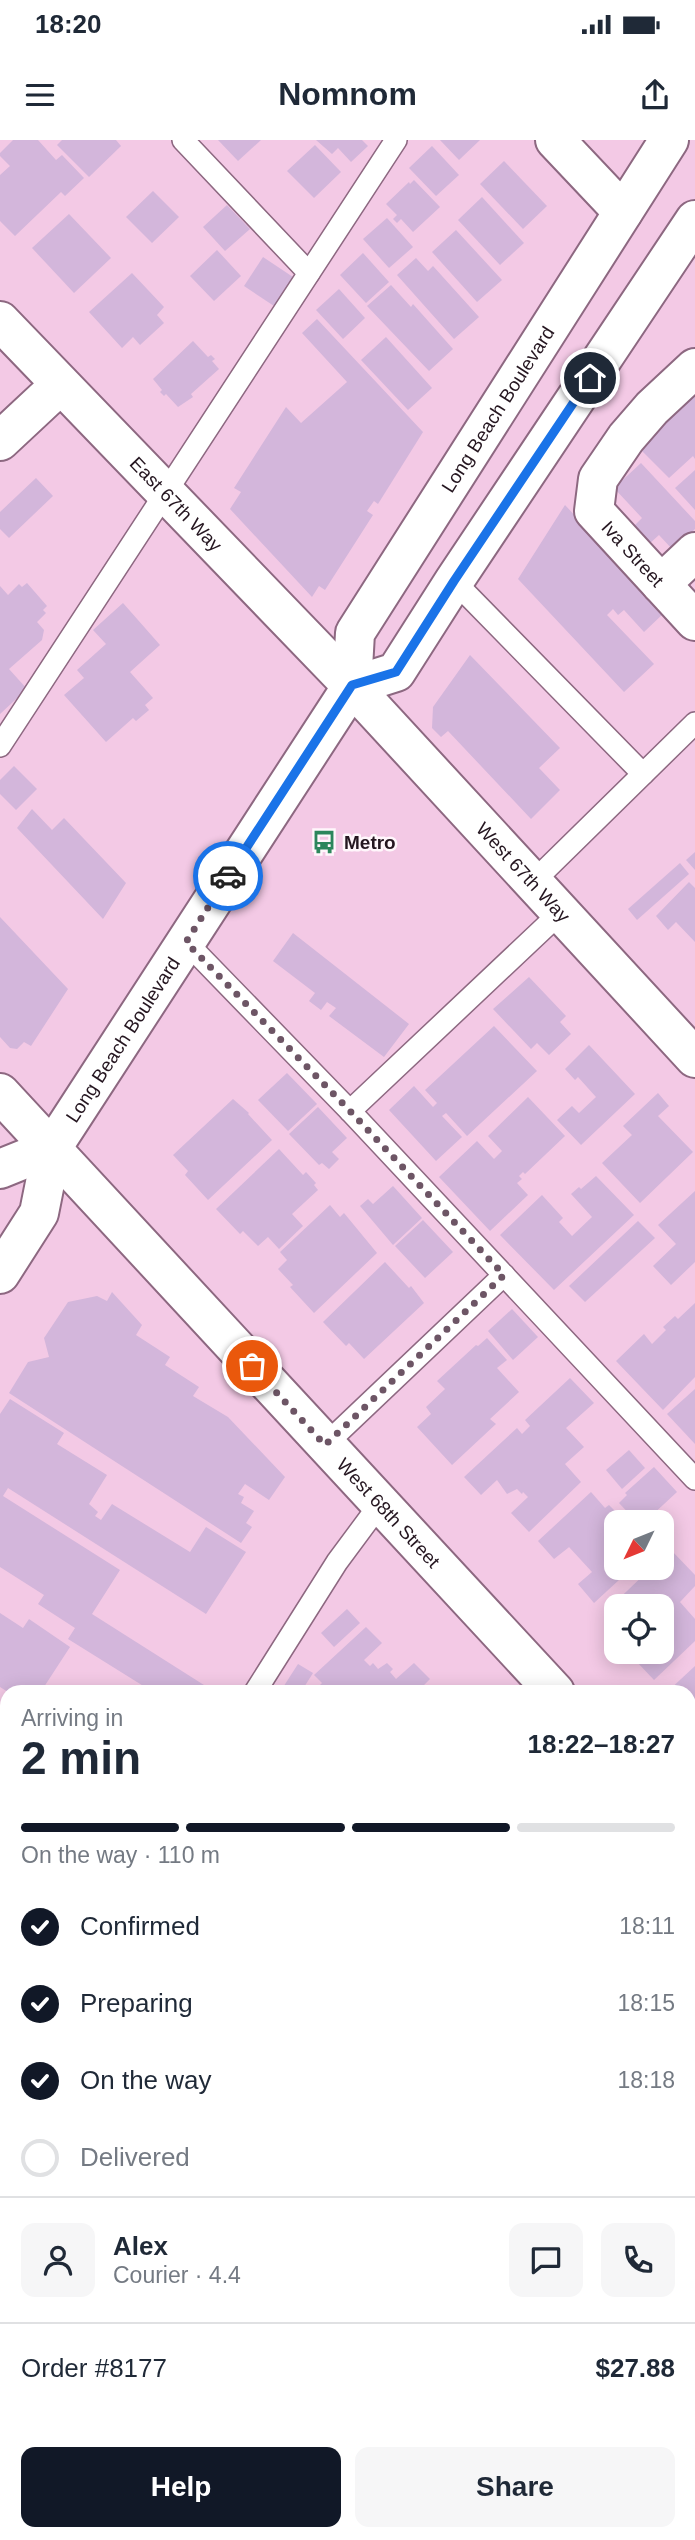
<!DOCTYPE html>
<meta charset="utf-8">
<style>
:root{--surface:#fff;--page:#f6f6f7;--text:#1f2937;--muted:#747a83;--line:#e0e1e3;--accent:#111827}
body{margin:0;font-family:Arial,sans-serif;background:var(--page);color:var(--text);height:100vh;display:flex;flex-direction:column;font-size:26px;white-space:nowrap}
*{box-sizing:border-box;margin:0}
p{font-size:23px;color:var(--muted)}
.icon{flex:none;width:38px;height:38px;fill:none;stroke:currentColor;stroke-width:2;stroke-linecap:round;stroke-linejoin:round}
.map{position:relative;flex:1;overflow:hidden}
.drawer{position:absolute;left:0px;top:1545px;width:696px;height:856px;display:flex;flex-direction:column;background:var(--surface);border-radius:21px 21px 0 0;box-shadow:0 4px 18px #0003}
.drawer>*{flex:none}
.needle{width:46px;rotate:227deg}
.tools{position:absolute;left:604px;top:1370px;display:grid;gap:14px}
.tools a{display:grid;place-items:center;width:70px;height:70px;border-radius:14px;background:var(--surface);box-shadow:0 4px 18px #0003;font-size:35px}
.pin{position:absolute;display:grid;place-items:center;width:60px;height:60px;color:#fff;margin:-30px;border:4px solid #fff;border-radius:50%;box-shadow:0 2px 7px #0007}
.courier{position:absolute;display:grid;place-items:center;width:70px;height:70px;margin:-35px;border:5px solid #1a73e8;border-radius:50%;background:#fff;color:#222;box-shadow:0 2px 9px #0007}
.summary em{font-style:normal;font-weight:800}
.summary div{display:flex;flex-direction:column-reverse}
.summary{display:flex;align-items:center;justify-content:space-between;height:119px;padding:0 21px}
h1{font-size:46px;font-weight:800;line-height:52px}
.bar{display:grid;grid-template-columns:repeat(4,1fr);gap:10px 7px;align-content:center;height:84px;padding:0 21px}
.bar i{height:9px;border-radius:5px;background:var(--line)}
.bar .selected{background:var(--accent)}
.bar p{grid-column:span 4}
.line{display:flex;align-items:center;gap:18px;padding:0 21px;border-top:2px solid var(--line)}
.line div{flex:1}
.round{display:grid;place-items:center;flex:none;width:74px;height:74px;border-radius:14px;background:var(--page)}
ol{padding:0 21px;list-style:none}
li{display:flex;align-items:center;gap:21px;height:77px}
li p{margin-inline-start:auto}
li .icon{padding:7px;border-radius:50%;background:var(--accent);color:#fff;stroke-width:4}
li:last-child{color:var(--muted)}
li i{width:38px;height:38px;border:4px solid var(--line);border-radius:50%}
.primary-button{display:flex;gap:14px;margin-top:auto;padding:14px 21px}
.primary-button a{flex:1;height:80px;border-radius:14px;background:var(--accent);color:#fff;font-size:28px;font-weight:800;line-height:80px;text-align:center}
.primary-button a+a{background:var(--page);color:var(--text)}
.status{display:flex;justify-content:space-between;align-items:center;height:49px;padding:0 35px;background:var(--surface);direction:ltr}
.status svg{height:19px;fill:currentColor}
header{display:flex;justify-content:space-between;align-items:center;height:91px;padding:0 21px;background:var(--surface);font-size:32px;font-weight:800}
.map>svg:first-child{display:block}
.building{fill:#d3b6db}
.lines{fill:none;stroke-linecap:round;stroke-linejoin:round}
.lane-casing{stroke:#8d6881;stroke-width:24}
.street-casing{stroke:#8d6881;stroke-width:42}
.primary-casing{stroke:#8d6881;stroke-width:42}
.lane{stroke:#fff;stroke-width:21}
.street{stroke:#fff;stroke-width:38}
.primary{stroke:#fff;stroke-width:38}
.done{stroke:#6d5565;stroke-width:7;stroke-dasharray:0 12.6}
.route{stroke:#1a73e8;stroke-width:9}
.labels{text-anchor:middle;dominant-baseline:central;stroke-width:5;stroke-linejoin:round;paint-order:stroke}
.street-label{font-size:19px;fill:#251620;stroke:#fff6fb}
.poi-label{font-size:19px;font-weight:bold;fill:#251620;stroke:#fff6fb;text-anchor:start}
</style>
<div class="status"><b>18:20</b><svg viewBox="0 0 49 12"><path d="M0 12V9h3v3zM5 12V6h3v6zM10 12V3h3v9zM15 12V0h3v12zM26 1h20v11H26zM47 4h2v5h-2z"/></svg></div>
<header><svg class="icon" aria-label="menu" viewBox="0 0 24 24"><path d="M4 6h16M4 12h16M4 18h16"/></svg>Nomnom<svg class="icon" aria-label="share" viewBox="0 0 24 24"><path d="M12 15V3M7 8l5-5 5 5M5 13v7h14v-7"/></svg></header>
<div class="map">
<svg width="695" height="2400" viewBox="0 0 695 2400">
<rect width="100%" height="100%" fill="#f3c9e5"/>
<!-- building -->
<g class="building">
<path d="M13 0H38L56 20 62 15 84 38 65 56 61 52 15 96 0 81V35L10 26 0 16V13Z"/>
<path d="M62 0H116L121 6 89 37 57 5Z"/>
<path d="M218 0H261L238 21Z"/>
<path d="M316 0H362L368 6 351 22 338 8 332 14Z"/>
<path d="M440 0H480L459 20Z"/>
<path d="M315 5 341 32 314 58 287 31Z"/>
<path d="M432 6 459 35 436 56 409 28Z"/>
<path d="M504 21 547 66 523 89 480 44Z"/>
<path d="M414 40 440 67 413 92 401 79 397 83 393 79 397 75 386 64 409 42 410 44Z"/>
<path d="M153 51 179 77 152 103 126 77Z"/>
<path d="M482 57 524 103 500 125 458 80Z"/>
<path d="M227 65 250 89 225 111 203 87Z"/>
<path d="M69 74 111 118 74 153 32 108Z"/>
<path d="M387 78 413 107 389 128 363 99Z"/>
<path d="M456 90 502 140 477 162 432 112Z"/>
<path d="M217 110 241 136 214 161 190 136Z"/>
<path d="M363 113 389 142 366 163 340 135Z"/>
<path d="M263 117 293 137 274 166 244 146Z"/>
<path d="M416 118 428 131 433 126 479 177 454 199 397 135Z"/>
<path d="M132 133 164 167 157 175 164 183 140 205 133 197 122 208 89 172Z"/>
<path d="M391 145 411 167 413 164 453 209 429 231 367 166Z"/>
<path d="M339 149 365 178 343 199 316 170Z"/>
<path d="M317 179 423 292 378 364 374 361 367 371 373 375 325 450 319 446 312 457 230 369 241 352 234 348 286 267 301 283 347 242 302 193Z"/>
<path d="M386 197 432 248 408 270 361 220Z"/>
<path d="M193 201 208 217 211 215 215 219 212 221 219 229 191 254 193 257 178 267 166 254 164 256 160 252 162 250 153 239Z"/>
<path d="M695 256V319L693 316 669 338 640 309 671 270 675 275Z"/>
<path d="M641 323 695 381V389L673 410 659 395 649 404 633 387 642 378 614 348Z"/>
<path d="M695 330V370L675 348Z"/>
<path d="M36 338 53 356 9 398 0 389V372Z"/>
<path d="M565 365 665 472 644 492 624 470 618 475 613 469 607 475 654 524 624 552 518 439Z"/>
<path d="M27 443 47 466 43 470 46 473 37 482 44 490 42 500 9 529 27 549 0 574V446L8 455 19 444 22 447Z"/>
<path d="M123 463 160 505 130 532 153 558 145 565 149 570 136 581 133 578 106 602 64 555 84 538 77 530 106 504 93 490Z"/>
<path d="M470 515 560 608 539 628 560 650 531 679 448 591 441 597 432 588 433 567Z"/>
<path d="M14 626 37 649 16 670 0 654V640Z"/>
<path d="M32 669 52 690 64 678 126 743 103 779 17 688Z"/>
<path d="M695 712V730L686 720Z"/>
<path d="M680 723 689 734 637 780 628 769Z"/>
<path d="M689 742 695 748V802L676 782 668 790 656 776Z"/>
<path d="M0 777 68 849 31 906 24 902 17 909 10 908 0 897Z"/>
<path d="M293 793 409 884 384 917 329 876 336 868 327 862 321 870 309 861 315 853 273 821Z"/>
<path d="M529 837 566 876 560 882 571 894 549 915 537 903 531 909 493 869Z"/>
<path d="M494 886 537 931 467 996 446 973 442 976 462 997 436 1021 389 970 414 946 433 967 437 963 425 950Z"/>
<path d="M589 905 635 954 581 1005 557 980 572 966 579 973 596 957 578 937 575 940 565 929Z"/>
<path d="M287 933 317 964 288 991 258 960Z"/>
<path d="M658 953 669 966 658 976 693 1012 640 1063 602 1023 632 995 623 986Z"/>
<path d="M528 957 565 996 525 1034 523 1032 519 1036 522 1039 517 1043 528 1055 490 1091 439 1037 477 1001 494 1019 502 1011 488 996Z"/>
<path d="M233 959 249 973 248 974 272 1000 208 1060 185 1035 188 1031 173 1015Z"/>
<path d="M318 967 347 998 332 1012 339 1019 329 1029 322 1023 319 1025 289 994Z"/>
<path d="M279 1009 303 1035 306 1032 316 1043 314 1045 318 1050 292 1074 303 1086 279 1109 268 1097 258 1106 243 1091 240 1094 216 1069Z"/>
<path d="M596 1036 634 1075 554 1150 500 1095 542 1055 563 1078 559 1082 572 1096 592 1077 571 1054 579 1047 581 1049Z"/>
<path d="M393 1046 422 1078 393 1105 360 1066 368 1059 373 1064Z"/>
<path d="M695 1051V1122L671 1145 653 1126 676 1104 658 1085Z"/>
<path d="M330 1065 340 1077 344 1073 377 1113 314 1173 290 1147 293 1145 278 1129 287 1120 280 1112Z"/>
<path d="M423 1080 453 1112 425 1138 395 1106Z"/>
<path d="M638 1081 655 1098 585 1162 569 1146Z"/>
<path d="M385 1122 409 1148 411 1146 424 1163 364 1219 349 1203 346 1206 323 1182Z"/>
<path d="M112 1152 142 1185 136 1195 170 1217 165 1225 199 1247 193 1256 228 1277 285 1337 269 1360 245 1344 238 1354 244 1357 241 1363 254 1371 246 1383 252 1387 241 1403 9 1253 28 1222 49 1217 44 1198 68 1162 97 1156 107 1161Z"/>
<path d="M695 1163V1237L663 1270 616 1221 644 1194 652 1204 666 1190 663 1187 675 1176 678 1179Z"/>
<path d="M512 1169 538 1197 513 1220 488 1191Z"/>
<path d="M487 1198 507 1220 497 1228 519 1252 490 1279 496 1284 452 1325 417 1287 431 1274 426 1267 445 1249 437 1241 476 1205 478 1206Z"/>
<path d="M570 1238 594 1263 566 1288 584 1307 565 1324 581 1342 529 1392 511 1373 528 1357 523 1352 522 1354 517 1349 507 1354 497 1340 481 1355 464 1337 517 1288 522 1294 530 1286 525 1280Z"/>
<path d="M695 1249V1304L667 1274Z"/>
<path d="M10 1259 64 1293 57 1304 107 1335 89 1364 98 1372 95 1376 101 1380 112 1364 190 1412 206 1387 246 1412 206 1474 8 1348 3 1356 120 1430 92 1474 215 1552H153L68 1499 75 1488 38 1464 44 1455 0 1427V1274Z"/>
<path d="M629 1310 645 1328 622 1349 606 1330Z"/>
<path d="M654 1327 677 1352 650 1377 648 1376 641 1382H637L619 1363 627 1355 625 1353Z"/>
<path d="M591 1352 605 1368 609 1365 626 1382H616V1428H632L594 1463 578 1444 592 1432 569 1407 573 1404 554 1419 538 1401Z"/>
<path d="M672 1411 695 1435V1446L680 1462 695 1479V1501L654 1540 637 1522 647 1512H662V1466H616V1485L604 1473 651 1428H662V1421Z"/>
<path d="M347 1469 360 1483 334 1507 321 1493Z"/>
<path d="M0 1473 23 1488 29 1479 70 1507 42 1550 45 1552H8L0 1547Z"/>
<path d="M366 1487 382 1503 364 1520 370 1526 373 1523 378 1529 387 1523 393 1529 390 1532 396 1539 414 1523 430 1539 417 1552H313L322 1543 314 1535Z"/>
<path d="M298 1524 313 1533 301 1552H280Z"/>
<path d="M695 1526V1583L690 1577V1552H667Z"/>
<path d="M690 1829 695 1835V1910L692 1906 690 1909Z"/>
<path d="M690 1943 695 1949V1978L690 1983Z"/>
<path d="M7 1990V2057L0 2052V2000Z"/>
<path d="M690 2065 695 2071V2125L690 2130Z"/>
<path d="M7 2137V2189L0 2184V2147Z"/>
<path d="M695 2180V2211L690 2205V2185Z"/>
<path d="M0 2230 7 2235 5 2273 2 2270 0 2273Z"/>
<path d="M278 2394H348L342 2400H284Z"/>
<path d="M374 2394H399L404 2400H368Z"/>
<path d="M407 2394H431L425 2400H413Z"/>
<path d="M519 2394H589L583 2400H512Z"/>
</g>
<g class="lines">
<!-- lane casing -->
<g class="lane-casing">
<g id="lane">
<path d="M183 0 309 133"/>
<path d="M454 441 643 634"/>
<path d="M0 606 396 0"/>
<path d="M534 741 695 583"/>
<path d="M186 802 350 971 695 1339"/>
<path d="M350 971 561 772"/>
<path d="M325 1305 504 1135"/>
<path d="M255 1552 337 1422 380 1364"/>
<path d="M0 1608 7 1612"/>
<path d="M0 1709 7 1714"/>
<path d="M0 1941 7 1931"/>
</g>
</g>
<!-- street casing -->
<g class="street-casing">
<g id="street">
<path d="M555 0 623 72"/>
<path id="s1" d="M0 181 352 546 695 918"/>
<path id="s2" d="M695 228 652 268 626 298 598 339 594 371 695 481"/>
<path d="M0 301 60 245"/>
<path d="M661 444 695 412"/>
<path id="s3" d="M0 953 555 1552"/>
<path d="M690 1696 695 1702"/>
<path d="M690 2330 695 2335"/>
<path d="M158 2394 163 2400"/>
<path d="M49 2400 53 2394"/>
</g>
</g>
<!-- primary casing -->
<g class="primary-casing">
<g id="primary">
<path d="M352 546 396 532 454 441 695 80"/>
<path d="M0 1029 52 1008"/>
<path id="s4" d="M0 1134 39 1073 52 1008 352 546 355 493 669 0"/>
</g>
</g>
<!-- lane -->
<use href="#lane" class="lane"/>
<!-- street -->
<use href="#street" class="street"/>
<!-- primary -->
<use href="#primary" class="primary"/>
</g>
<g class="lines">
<!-- done -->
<path class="done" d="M228 736 186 802 350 971 504 1135 325 1305 252 1226"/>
<!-- route -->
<path class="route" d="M228 736 352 545 396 532 454 441 590 238"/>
</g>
<!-- icons -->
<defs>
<g id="bus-bare" transform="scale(1.89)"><path d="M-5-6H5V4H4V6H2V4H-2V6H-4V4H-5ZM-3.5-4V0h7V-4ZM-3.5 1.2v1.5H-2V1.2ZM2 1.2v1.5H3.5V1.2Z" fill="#2c865c" stroke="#fff6fb" stroke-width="2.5" paint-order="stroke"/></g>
</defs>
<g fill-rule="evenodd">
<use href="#bus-bare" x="324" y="702"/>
</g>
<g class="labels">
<!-- street labels -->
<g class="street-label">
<text stroke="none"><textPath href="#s4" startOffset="1008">Long Beach Boulevard</textPath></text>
<text stroke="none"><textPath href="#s1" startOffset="254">East 67th Way</textPath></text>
<text stroke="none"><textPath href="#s2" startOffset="238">Iva Street</textPath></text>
<text stroke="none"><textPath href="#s1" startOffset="760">West 67th Way</textPath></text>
<text stroke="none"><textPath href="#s4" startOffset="268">Long Beach Boulevard</textPath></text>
<text stroke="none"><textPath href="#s3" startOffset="572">West 68th Street</textPath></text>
</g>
<!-- poi labels -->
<g class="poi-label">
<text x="344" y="702">Metro</text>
</g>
</g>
</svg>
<div class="tools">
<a><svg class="needle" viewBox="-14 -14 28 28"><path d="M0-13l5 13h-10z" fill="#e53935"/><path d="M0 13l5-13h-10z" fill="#747a83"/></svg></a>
<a><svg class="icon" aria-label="locate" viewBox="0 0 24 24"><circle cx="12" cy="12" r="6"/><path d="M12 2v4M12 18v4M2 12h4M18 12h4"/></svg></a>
</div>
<div class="pin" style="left:252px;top:1226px;background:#ea580c"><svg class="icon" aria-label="bag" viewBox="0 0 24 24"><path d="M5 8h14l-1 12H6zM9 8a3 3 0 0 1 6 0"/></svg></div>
<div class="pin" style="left:590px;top:238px;background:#1f2937"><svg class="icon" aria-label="home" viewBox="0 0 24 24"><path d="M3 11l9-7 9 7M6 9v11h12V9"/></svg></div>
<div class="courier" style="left:228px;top:736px"><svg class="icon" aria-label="car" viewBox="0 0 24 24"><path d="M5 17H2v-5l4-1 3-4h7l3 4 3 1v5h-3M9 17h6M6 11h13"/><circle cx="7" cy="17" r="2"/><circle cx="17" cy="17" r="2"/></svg></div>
<section class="drawer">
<div class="summary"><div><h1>2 min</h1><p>Arriving in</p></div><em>18:22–18:27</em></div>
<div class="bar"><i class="selected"></i><i class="selected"></i><i class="selected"></i><i></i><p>On the way · 110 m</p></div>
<ol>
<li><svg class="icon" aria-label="check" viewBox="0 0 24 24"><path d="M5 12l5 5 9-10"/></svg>Confirmed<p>18:11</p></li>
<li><svg class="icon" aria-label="check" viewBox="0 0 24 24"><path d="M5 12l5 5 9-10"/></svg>Preparing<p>18:15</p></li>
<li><svg class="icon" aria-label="check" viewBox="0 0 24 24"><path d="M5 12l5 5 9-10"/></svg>On the way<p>18:18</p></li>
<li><i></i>Delivered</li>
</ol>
<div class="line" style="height:126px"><a class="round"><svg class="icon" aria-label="person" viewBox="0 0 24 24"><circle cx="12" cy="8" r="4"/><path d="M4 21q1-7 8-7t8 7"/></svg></a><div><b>Alex</b><p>Courier · 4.4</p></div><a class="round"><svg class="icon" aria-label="chat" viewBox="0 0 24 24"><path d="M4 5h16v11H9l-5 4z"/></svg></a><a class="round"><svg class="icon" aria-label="phone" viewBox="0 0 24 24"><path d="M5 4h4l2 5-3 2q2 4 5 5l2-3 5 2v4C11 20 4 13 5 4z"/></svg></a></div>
<div class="line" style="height:91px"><div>Order #8177</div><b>$27.88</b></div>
<div class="primary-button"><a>Help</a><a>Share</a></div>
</section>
</div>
